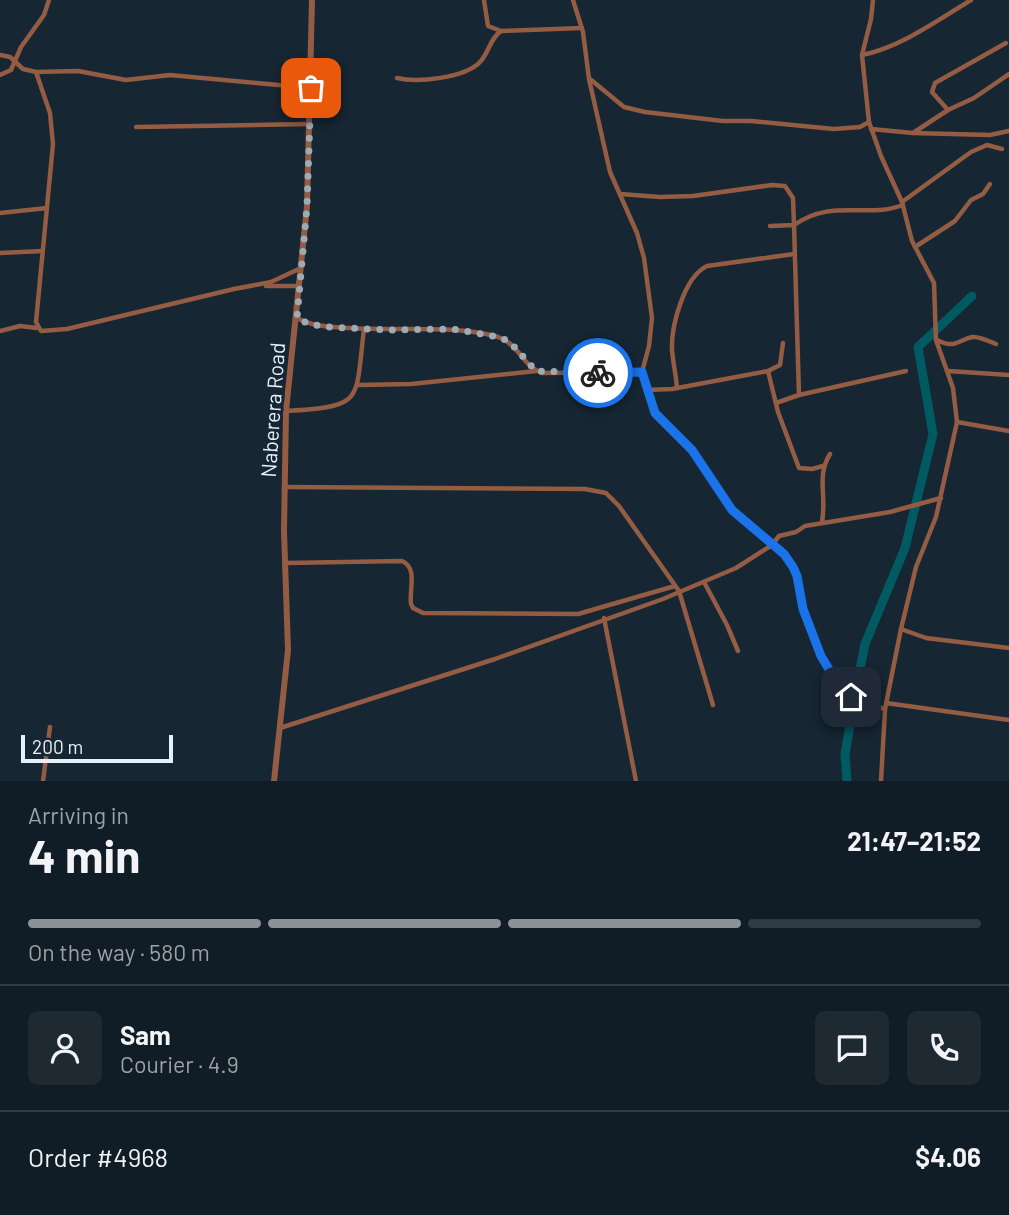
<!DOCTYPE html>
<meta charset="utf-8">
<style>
:root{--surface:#101c26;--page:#1e2932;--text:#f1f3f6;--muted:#9ca1a7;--line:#303a43;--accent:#8c9099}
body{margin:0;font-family:Barlow,sans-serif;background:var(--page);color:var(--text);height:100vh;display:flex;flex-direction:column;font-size:26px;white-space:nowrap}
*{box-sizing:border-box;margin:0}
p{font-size:23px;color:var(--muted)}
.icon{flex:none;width:38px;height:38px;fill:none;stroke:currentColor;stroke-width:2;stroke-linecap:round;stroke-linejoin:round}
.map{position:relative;height:781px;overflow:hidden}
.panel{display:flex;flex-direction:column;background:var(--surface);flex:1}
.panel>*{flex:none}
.scale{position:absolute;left:21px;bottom:18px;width:152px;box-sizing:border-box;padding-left:7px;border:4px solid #e7f1fa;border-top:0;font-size:19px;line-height:24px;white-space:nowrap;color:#e7f1fa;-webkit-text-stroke:5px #162633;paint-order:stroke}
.pin{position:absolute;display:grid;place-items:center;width:60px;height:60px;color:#fff;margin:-30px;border-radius:14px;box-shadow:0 4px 10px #0006}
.courier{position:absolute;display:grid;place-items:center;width:70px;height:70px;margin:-35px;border:5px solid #1a73e8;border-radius:50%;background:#fff;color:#222;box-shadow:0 2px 9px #0007}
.summary em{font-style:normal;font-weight:700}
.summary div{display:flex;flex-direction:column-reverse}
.summary{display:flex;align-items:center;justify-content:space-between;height:119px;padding:0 28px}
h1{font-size:46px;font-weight:700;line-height:52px}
.bar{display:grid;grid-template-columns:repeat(4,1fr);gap:10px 7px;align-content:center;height:84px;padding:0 28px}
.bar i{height:9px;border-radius:5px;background:var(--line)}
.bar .active{background:var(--accent)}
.bar p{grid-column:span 4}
.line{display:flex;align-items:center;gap:18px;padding:0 28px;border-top:2px solid var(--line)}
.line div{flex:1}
.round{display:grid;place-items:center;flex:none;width:74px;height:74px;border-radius:10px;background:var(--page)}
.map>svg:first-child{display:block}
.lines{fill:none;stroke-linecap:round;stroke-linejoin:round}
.river{stroke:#005a62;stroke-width:9}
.minor{stroke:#945c43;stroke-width:4.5}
.tertiary{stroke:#945c43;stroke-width:6}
.done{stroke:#9eaab4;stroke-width:7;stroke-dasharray:0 12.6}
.route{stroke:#1a73e8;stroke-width:9}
.labels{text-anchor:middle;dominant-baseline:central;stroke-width:6;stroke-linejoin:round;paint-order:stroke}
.street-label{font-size:21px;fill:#e7f1fa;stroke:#162633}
</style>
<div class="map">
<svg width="1009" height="781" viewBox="0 0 1009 781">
<rect width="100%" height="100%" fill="#162633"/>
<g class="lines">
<!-- river -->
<g class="river">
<path d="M855 695 865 644 905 548 933 434 918 347 972 296"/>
<path d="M847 781 845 754 854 703"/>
</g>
<!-- minor -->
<g class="minor">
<path d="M484 0 488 26 501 31"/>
<path d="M573 0 583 32 589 79 610 172 637 233 644 258 652 318 649 346 642 372 650 403 655 413 692 450 732 510 784 554 793 567 797 576 803 609 816 644 825 665 839 686 851 697 865 704 885 709"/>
<path d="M873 0 871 19 862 55 869 122 881 156 902 202 912 241 934 283 936 340 953 388 957 422 936 517 916 567 901 629 885 709 881 781"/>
<path d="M0 55 10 57 23 69 36 72 78 71 126 80 170 75 311 88"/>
<path d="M862 55C901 47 938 20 971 0"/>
<path d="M36 72 50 113 53 144 36 322 41 331 67 329 234 289 271 282 301 268"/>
<path d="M0 75 11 70 21 47 44 15 49 0"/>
<path d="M397 78C417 83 465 78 480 62 489 53 490 38 501 31L582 28"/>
<path d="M590 79 624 107 645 112 723 121H751L834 129 860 127 869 122"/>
<path d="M948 110 932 92 935 83 1006 43"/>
<path d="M136 127 309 124"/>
<path d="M871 129 913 133 948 110 974 98 1009 74"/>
<path d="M913 133 990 135 1009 131"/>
<path d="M620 194 660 197 693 196 772 185 785 186 793 198 794 225 770 226"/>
<path d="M902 202 971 152 987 145 1002 149"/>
<path d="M0 213 47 208"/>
<path d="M915 247 955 221 971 200 983 194 990 184"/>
<path d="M0 253 43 251"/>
<path d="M266 286H300"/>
<path d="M297 318C313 327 332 327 350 328 397 331 445 325 491 335 520 341 521 366 542 373L642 372"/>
<path d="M0 331 20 326 37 328"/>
<path d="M937 340C955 349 956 341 972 337 979 336 989 341 996 344"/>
<path d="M768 371 778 412 799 468 812 469 823 466"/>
<path d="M948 371 1009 375"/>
<path d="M358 385 411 384 536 371"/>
<path d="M677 388C676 375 673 362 672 350 671 326 684 277 707 266L794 254"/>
<path d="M646 390 672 389 768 371 780 365 783 343"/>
<path d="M799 395 794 225C833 198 866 219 903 205"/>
<path d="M776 403 799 395 906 371"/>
<path d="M286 411C365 406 355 403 364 329"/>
<path d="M957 422 1009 431"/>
<path d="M284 487 585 489 606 493 619 506 679 591 713 705"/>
<path d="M822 522C827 495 816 477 830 454"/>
<path d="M286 563 402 561C418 568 409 589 411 604L413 608 423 613 578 614 675 586"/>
<path d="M704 582 727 625 738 651"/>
<path d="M604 618 636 781"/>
<path d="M901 629 926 638 1009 648"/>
<path d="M886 703 1009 720"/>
<path d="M280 728 495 659 663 599 736 568 772 545 779 536 796 532 805 526 890 512 941 498"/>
<path d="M43 781 50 727"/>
</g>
<!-- tertiary -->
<path class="tertiary" d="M274 781 288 650 284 531 286 411 307 206 312 0"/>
</g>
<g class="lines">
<!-- done -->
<path class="done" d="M311 88 307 206 297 318 309 324 329 327 390 330 453 329 499 337 510 342 536 371 598 373"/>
<!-- route -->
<path class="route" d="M598 373 642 372 655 413 692 450 732 510 784 554 793 567 797 576 803 609 821 656 839 686 851 697"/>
</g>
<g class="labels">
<!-- street labels -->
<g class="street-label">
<text transform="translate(272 410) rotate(-86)">Naberera Road</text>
</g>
</g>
</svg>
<div class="scale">200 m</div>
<div class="pin" style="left:311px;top:88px;background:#ea580c"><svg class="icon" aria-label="bag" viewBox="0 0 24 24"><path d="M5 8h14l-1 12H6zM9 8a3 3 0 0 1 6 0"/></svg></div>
<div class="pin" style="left:851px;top:697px;background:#1f2937"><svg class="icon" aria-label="home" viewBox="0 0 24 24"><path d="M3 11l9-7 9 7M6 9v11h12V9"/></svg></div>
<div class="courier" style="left:598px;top:373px"><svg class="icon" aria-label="bike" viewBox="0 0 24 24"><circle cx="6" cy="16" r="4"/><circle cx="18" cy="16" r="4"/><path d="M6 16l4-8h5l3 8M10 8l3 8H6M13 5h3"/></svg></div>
</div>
<section class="panel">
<div class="summary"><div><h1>4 min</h1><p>Arriving in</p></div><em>21:47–21:52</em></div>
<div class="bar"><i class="active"></i><i class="active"></i><i class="active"></i><i></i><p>On the way · 580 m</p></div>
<div class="line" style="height:126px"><a class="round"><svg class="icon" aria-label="person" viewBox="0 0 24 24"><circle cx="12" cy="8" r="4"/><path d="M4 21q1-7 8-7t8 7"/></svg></a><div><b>Sam</b><p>Courier · 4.9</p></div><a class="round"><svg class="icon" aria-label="chat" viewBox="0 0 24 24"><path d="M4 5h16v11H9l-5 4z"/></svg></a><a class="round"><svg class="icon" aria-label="phone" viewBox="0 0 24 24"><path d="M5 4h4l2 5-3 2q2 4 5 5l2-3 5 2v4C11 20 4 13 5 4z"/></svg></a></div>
<div class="line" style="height:91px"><div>Order #4968</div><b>$4.06</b></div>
</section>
